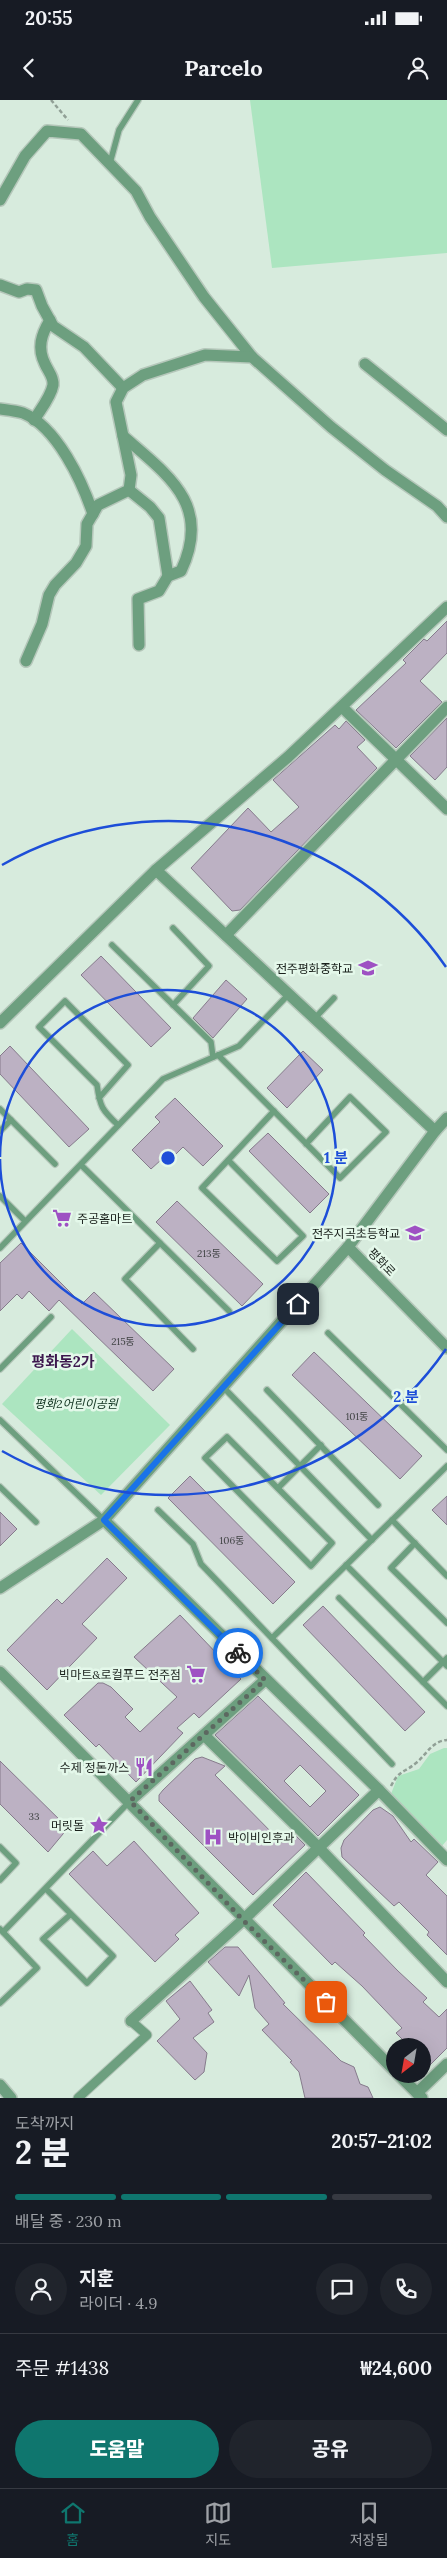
<!DOCTYPE html>
<html lang="ko">
<meta charset="utf-8">
<style>
:root{--surface:#171b24;--page:#20242c;--text:#f1f3f6;--muted:#9ea1a6;--line:#363941;--accent:#0f766e}
body{margin:0;font-family:Lora,"Noto Sans KR",serif;background:var(--page);color:var(--text);height:100vh;display:flex;flex-direction:column;font-size:19px;white-space:nowrap}
*{box-sizing:border-box;margin:0}
p{font-size:16px;color:var(--muted)}
.icon{flex:none;width:28px;height:28px;fill:none;stroke:currentColor;stroke-width:2;stroke-linecap:round;stroke-linejoin:round}
.map{position:relative;height:1998px;overflow:hidden}
.drawer{display:flex;flex-direction:column;background:var(--surface);flex:1}
.drawer>*{flex:none}
.needle{width:32px;rotate:211deg}
.tools{position:absolute;left:386px;top:1938px;display:grid;gap:10px}
.tools a{display:grid;place-items:center;width:45px;height:45px;border-radius:50%;background:var(--surface);box-shadow:0 5px 20px #0002;font-size:25px}
.pin{position:absolute;display:grid;place-items:center;width:42px;height:42px;color:#fff;margin:-21px;border-radius:10px;box-shadow:0 2px 8px #0006}
.courier{position:absolute;display:grid;place-items:center;width:50px;height:50px;margin:-25px;border:4px solid #1a73e8;border-radius:50%;background:#fff;color:#222;box-shadow:0 1px 6px #0007}
.head em{font-style:normal;font-weight:800}
.head div{display:flex;flex-direction:column-reverse}
.head{display:flex;align-items:center;justify-content:space-between;height:85px;padding:0 15px}
h1{font-size:32px;font-weight:800;line-height:38px}
.bar{display:grid;grid-template-columns:repeat(4,1fr);gap:8px 5px;align-content:center;height:60px;padding:0 15px}
.bar i{height:6px;border-radius:4px;background:var(--line)}
.bar .active{background:var(--accent)}
.bar p{grid-column:span 4}
.line{display:flex;align-items:center;gap:12px;padding:0 15px;border-top:1px solid var(--line)}
.line div{flex:1}
.round{display:grid;place-items:center;flex:none;width:52px;height:52px;border-radius:26px;background:var(--page)}
.cta{display:flex;gap:10px;margin-top:auto;padding:10px 15px}
.cta a{flex:1;height:58px;border-radius:30px;background:var(--accent);color:#fff;font-size:20px;font-weight:800;line-height:58px;text-align:center}
.cta a+a{background:var(--page);color:var(--text)}
.status{display:flex;justify-content:space-between;align-items:center;height:35px;padding:0 25px;background:var(--surface);direction:ltr}
.status svg{height:14px;fill:currentColor}
header{display:flex;justify-content:space-between;align-items:center;height:65px;padding:0 15px;background:var(--surface);font-size:22px;font-weight:800}
.dock{display:flex;justify-content:space-around;align-items:center;height:70px;border-top:1px solid var(--line);background:var(--surface);font-size:14px;color:var(--muted)}
.dock a{display:grid;justify-items:center;gap:2px}
.dock .active{color:var(--accent)}
.map>svg:first-child{display:block}
.green{fill:#ace5c0}
.building{fill:#bcb1c3;stroke:#867b8c;fill-rule:evenodd}
.lines{fill:none;stroke-linecap:round;stroke-linejoin:round}
.service-casing{stroke:#b5c7ba;stroke-width:8}
.pedestrian-casing{stroke:#b5c7ba;stroke-width:11}
.minor-casing{stroke:#b5c7ba;stroke-width:14}
.path{stroke:#91a096;stroke-width:2.5;stroke-dasharray:4 2.5;stroke-linecap:butt}
.service{stroke:#6d9f7f;stroke-width:5.5}
.pedestrian{stroke:#6d9f7f;stroke-width:9}
.minor{stroke:#6d9f7f;stroke-width:11}
.done{stroke:#5c6860;stroke-width:5;stroke-dasharray:0 9}
.route{stroke:#1a73e8;stroke-width:6}
.ring{fill:none;stroke:#1d4ed8;stroke-width:2.5}
.labels{text-anchor:middle;dominant-baseline:central;stroke-width:5;stroke-linejoin:round;paint-order:stroke}
.number-label{font-size:10px;fill:#424546}
.poi-label{font-size:12px;fill:#1a211c;stroke:#e4f8ea;text-anchor:end}
.street-label{font-size:12px;fill:#1a211c;stroke:#e4f8ea}
.park-label{font-size:12px;font-style:italic;fill:#113320;stroke:#e4f8ea}
.quarter-label{font-size:15px;font-weight:bold;fill:#3d184e;stroke:#e4f8ea}
.centre{fill:#1d4ed8;stroke:#e4f8ea;stroke-width:2.5}
.ring-label{font-size:15px;text-anchor:middle;font-weight:bold;fill:#1d4ed8;stroke:#e4f8ea;stroke-width:5;stroke-linejoin:round;paint-order:stroke}
</style>
<div class="status"><b>20:55</b><svg viewBox="0 0 49 12"><path d="M0 12V9h3v3zM5 12V6h3v6zM10 12V3h3v9zM15 12V0h3v12zM26 1h20v11H26zM47 4h2v5h-2z"/></svg></div>
<header><svg class="icon" aria-label="back" viewBox="0 0 24 24"><path d="M15 5l-7 7 7 7"/></svg>Parcelo<svg class="icon" aria-label="person" viewBox="0 0 24 24"><circle cx="12" cy="8" r="4"/><path d="M4 21q1-7 8-7t8 7"/></svg></header>
<div class="map">
<svg width="447" height="1998" viewBox="0 0 447 1998">
<rect width="100%" height="100%" fill="#d7ebdd"/>
<!-- green -->
<g class="green">
<path d="M250 0H447V153L272 168Z"/>
<path d="M72 1229 170 1325 101 1395 2 1304Z"/>
<path d="M444 1648H447V1740L442 1746 391 1694 398 1676 419 1669 430 1654Z"/>
</g>
<!-- building -->
<g class="building">
<path d="M447 521V553L420 581 442 602 396 648 356 610 406 563 403 560 424 539 427 541Z"/>
<path d="M447 618V667L435 680 410 656Z"/>
<path d="M346 621 365 640 357 647 377 668 240 810 232 811 191 768 248 708 271 732 299 707 273 680 335 625 339 629Z"/>
<path d="M101 856 171 928 151 947 81 875Z"/>
<path d="M226 880 247 899 213 938 193 918Z"/>
<path d="M10 946 89 1029 69 1047 0 974V956Z"/>
<path d="M303 951 323 970 287 1008 267 988Z"/>
<path d="M175 998 223 1046 203 1066 183 1047 176 1054 172 1050 151 1069 132 1050 160 1022 155 1017Z"/>
<path d="M268 1033 329 1094 310 1113 249 1051Z"/>
<path d="M177 1101 263 1184 242 1206 156 1122Z"/>
<path d="M21 1143 82 1204 94 1192 174 1269 153 1291 59 1200 49 1211 29 1191 22 1199 17 1194 0 1211V1163Z"/>
<path d="M314 1252 422 1356 400 1379 292 1275Z"/>
<path d="M190 1376 295 1482 273 1504 168 1398Z"/>
<path d="M447 1396V1425L432 1410Z"/>
<path d="M0 1412 17 1429 0 1446Z"/>
<path d="M107 1458 127 1478 82 1524 97 1538 47 1590 7 1550 57 1499 62 1504Z"/>
<path d="M323 1506 425 1612 405 1631 303 1525Z"/>
<path d="M180 1515 241 1579 199 1618 194 1613 177 1628 183 1633 136 1682 99 1644 96 1647 64 1615 98 1583H103L111 1587 133 1609 125 1617 140 1632 177 1597 134 1557Z"/>
<path d="M258 1596 359 1695 318 1736 215 1635ZM300 1665 326 1691 310 1707 284 1681Z"/>
<path d="M202 1657 225 1666 215 1675 282 1743 293 1733 305 1745 253 1795 159 1701V1695L163 1690 195 1659Z"/>
<path d="M0 1661 68 1728 48 1752 0 1704Z"/>
<path d="M380 1707 393 1716 411 1742 414 1739 438 1762 426 1775 447 1796V1855L427 1835 429 1832 399 1802 394 1806 342 1757 341 1748 344 1740 373 1710Z"/>
<path d="M134 1741 199 1813 175 1835 179 1839 155 1862 69 1774 93 1751 107 1766Z"/>
<path d="M306 1772 365 1833 363 1835 398 1871 427 1898 423 1902 439 1917 447 1909V1948L429 1966 422 1960V1946H409L396 1933 402 1928 362 1886 335 1862 332 1865 273 1805Z"/>
<path d="M225 1847H238L285 1903 283 1904 341 1961 354 1967 360 1984 368 1987 373 1998H305L299 1972 290 1962 292 1961 262 1930 269 1924 255 1908 249 1875 239 1896 208 1862Z"/>
<path d="M190 1881 212 1910 208 1913 214 1922 193 1938 207 1953 204 1972 195 1980 157 1941 180 1919 166 1901Z"/>
</g>
<g class="lines">
<!-- service casing -->
<g class="service-casing">
<g id="service">
<path d="M110 63 119 30 138 0"/>
<path d="M173 828 209 866 173 905"/>
<path d="M112 845 211 942 213 957"/>
<path d="M315 918 334 898"/>
<path d="M218 955C259 996 300 1037 340 1078L386 1032 350 997 306 1044"/>
<path d="M99 998 128 965 65 901 39 927 97 985C100 1007 102 1010 118 1025"/>
<path d="M0 1009 55 1064"/>
<path d="M0 1031 11 1020"/>
<path d="M228 1060 303 1136 277 1161 202 1088 274 1011"/>
<path d="M81 1065 229 1211"/>
<path d="M0 1096 25 1121"/>
<path d="M160 1143 125 1179 193 1249"/>
<path d="M0 1148 163 979 239 946 289 894"/>
<path d="M328 1233 447 1350"/>
<path d="M0 1269 51 1217"/>
<path d="M224 1288 372 1440"/>
<path d="M267 1290 378 1405"/>
<path d="M0 1320 104 1420"/>
<path d="M227 1337 332 1443 311 1466 205 1358Z"/>
<path d="M0 1387 36 1422"/>
<path d="M278 1388 321 1345"/>
<path d="M158 1410 193 1444 201 1464 392 1664"/>
<path d="M392 1420 447 1476"/>
<path d="M415 1443 391 1468 447 1523"/>
<path d="M346 1465 447 1566"/>
<path d="M339 1498 447 1606"/>
<path d="M272 1538 447 1366"/>
<path d="M423 1582 447 1558"/>
<path d="M0 1747 16 1763 0 1780"/>
<path d="M46 1789 113 1856 87 1883 43 1839 71 1814"/>
<path d="M0 1829 37 1868 0 1903"/>
<path d="M3 1832 130 1701"/>
</g>
</g>
<!-- pedestrian casing -->
<g class="pedestrian-casing">
<path id="pedestrian" d="M78 1998 147 1935 131 1921"/>
</g>
<!-- minor casing -->
<g class="minor-casing">
<g id="minor">
<path d="M0 100 25 56 47 31 81 34 136 91 150 117 204 197 252 257"/>
<path d="M0 185 19 192 27 189 36 190 42 206 53 226 84 247 123 288"/>
<path d="M365 264 447 330"/>
<path d="M0 309C7 310 16 311 23 313 57 327 82 381 93 414"/>
<path d="M34 320C40 310 51 297 53 285 54 277 48 271 45 264 37 248 41 235 50 220"/>
<path d="M123 336C169 376 212 405 181 471L168 476 159 491 138 499 139 545"/>
<path d="M129 390 150 407 159 418 168 476"/>
<path d="M26 561 42 524 49 495 55 485 76 463 86 446 87 424 98 405 129 390 131 375 116 302 123 288 143 275 205 255 252 257 331 327 385 370 437 406 447 417"/>
<path d="M342 607 447 709"/>
<path d="M156 770 435 1031"/>
<path d="M226 835 447 607"/>
<path d="M0 923 156 770 288 657 447 507"/>
<path d="M348 1147 447 1248"/>
<path d="M104 1420 379 1690 447 1760"/>
<path d="M0 1488 104 1420 348 1147 435 1031 447 1018"/>
<path d="M0 1572 395 1971"/>
<path d="M204 1635 319 1748 447 1882"/>
<path d="M130 1701 265 1580"/>
<path d="M131 1921 243 1820 379 1690"/>
<path d="M398 1974 422 1998"/>
<path d="M0 1985 11 1998"/>
<path d="M417 1993 447 1964"/>
</g>
</g>
<!-- path -->
<g class="path">
<path d="M51 0 68 20"/>
<path d="M391 1686C399 1670 404 1673 416 1663 427 1654 432 1641 447 1640"/>
</g>
<!-- service -->
<use href="#service" class="service"/>
<!-- pedestrian -->
<use href="#pedestrian" class="pedestrian"/>
<!-- minor -->
<use href="#minor" class="minor"/>
</g>
<g class="lines">
<!-- done -->
<path class="done" d="M238 1553 265 1580 130 1701 243 1820 326 1902"/>
<!-- route -->
<path class="route" d="M238 1553 104 1420 298 1204"/>
</g>
<!-- distance rings -->
<g class="ring">
<path d="M0 1057A168 168 0 1 1 0 1059"/>
<path d="M446 1249A337 337 0 0 1 2 1351M2 765A337 337 0 0 1 446 867"/>
</g>
<!-- icons -->
<defs>
<g id="school-bare" transform="scale(1.5)"><path d="M0-5L7-2L0 1L-7-2ZM-4 1L0 2.5L4 1V4Q0 6-4 4Z" fill="#9e51c3" stroke="#e4f8ea" stroke-width="2.5" paint-order="stroke"/></g>
<g id="supermarket-bare" transform="scale(1.5)"><path d="M-6-5.5h2.5l.6 2H6L4.5 2H-2.5L-4.4-4H-6ZM-1.5 3.2a1.3 1.3 0 1 0 .1 0ZM3 3.2a1.3 1.3 0 1 0 .1 0Z" fill="#9e51c3" stroke="#e4f8ea" stroke-width="2.5" paint-order="stroke"/></g>
<g id="restaurant-bare" transform="scale(1.5)"><path d="M-5-6h1v4h1v-4h1v4h1v-4h1v5L-1.5 .5V6h-2V.5L-5-1ZM5-6V6H3V1.5H1.5Q1.5-4 5-6Z" fill="#9e51c3" stroke="#e4f8ea" stroke-width="2.5" paint-order="stroke"/></g>
<g id="sight-bare" transform="scale(1.5)"><path d="M0-6L1.8-2.2L6-1.7L2.9 1.2L3.7 5.4L0 3.3L-3.7 5.4L-2.9 1.2L-6-1.7L-1.8-2.2Z" fill="#9e51c3" stroke="#e4f8ea" stroke-width="2.5" paint-order="stroke"/></g>
<g id="hospital-bare" transform="scale(1.5)"><path d="M-5-5h3v3.5h4V-5h3V5h-3V1.5h-4V5h-3Z" fill="#9e51c3" stroke="#e4f8ea" stroke-width="2.5" paint-order="stroke"/></g>
</defs>
<g fill-rule="evenodd">
<use href="#school-bare" x="368" y="868"/>
<use href="#supermarket-bare" x="62" y="1118"/>
<use href="#school-bare" x="415" y="1133"/>
<use href="#supermarket-bare" x="196" y="1574"/>
<use href="#restaurant-bare" x="144" y="1667"/>
<use href="#sight-bare" x="99" y="1725"/>
<use href="#hospital-bare" x="213" y="1737"/>
</g>
<g class="labels">
<!-- number labels -->
<g class="number-label">
<text x="209" y="1153">213동</text>
<text x="123" y="1241">215동</text>
<text x="357" y="1316">101동</text>
<text x="232" y="1440">106동</text>
<text x="34" y="1716">33</text>
</g>
<!-- poi labels -->
<g class="poi-label">
<text x="353" y="868">전주평화중학교</text>
<text x="77" y="1118" text-anchor="start">주공홈마트</text>
<text x="400" y="1133">전주지곡초등학교</text>
<text x="181" y="1574">빅마트&amp;로컬푸드 전주점</text>
<text x="129" y="1667">수제 정돈까스</text>
<text x="84" y="1725">머릿돌</text>
<text x="228" y="1737" text-anchor="start">박이비인후과</text>
</g>
<!-- street labels -->
<g class="street-label">
<text transform="translate(382 1162) rotate(46)">평화로</text>
</g>
<!-- park labels -->
<g class="park-label">
<text x="76" y="1303">평화2어린이공원</text>
</g>
<!-- quarter labels -->
<g class="quarter-label">
<text x="63" y="1261">평화동2가</text>
</g>
</g>
<circle cx="168" cy="1058" r="8" class="centre"/>
<g class="ring-label">
<text x="336" y="1063">1 분</text>
<text x="406" y="1302">2 분</text>
</g>
</svg>
<div class="tools">
<a><svg class="needle" viewBox="-14 -14 28 28"><path d="M0-13l5 13h-10z" fill="#e53935"/><path d="M0 13l5-13h-10z" fill="#9ea1a6"/></svg></a>
</div>
<div class="pin" style="left:326px;top:1902px;background:#ea580c"><svg class="icon" aria-label="bag" viewBox="0 0 24 24"><path d="M5 8h14l-1 12H6zM9 8a3 3 0 0 1 6 0"/></svg></div>
<div class="pin" style="left:298px;top:1204px;background:#1f2937"><svg class="icon" aria-label="home" viewBox="0 0 24 24"><path d="M3 11l9-7 9 7M6 9v11h12V9"/></svg></div>
<div class="courier" style="left:238px;top:1553px"><svg class="icon" aria-label="bike" viewBox="0 0 24 24"><circle cx="6" cy="16" r="4"/><circle cx="18" cy="16" r="4"/><path d="M6 16l4-8h5l3 8M10 8l3 8H6M13 5h3"/></svg></div>
</div>
<section class="drawer">
<div class="head"><div><h1>2 분</h1><p>도착까지</p></div><em>20:57–21:02</em></div>
<div class="bar"><i class="active"></i><i class="active"></i><i class="active"></i><i></i><p>배달 중 · 230 m</p></div>
<div class="line" style="height:90px"><a class="round"><svg class="icon" aria-label="person" viewBox="0 0 24 24"><circle cx="12" cy="8" r="4"/><path d="M4 21q1-7 8-7t8 7"/></svg></a><div><b>지훈</b><p>라이더 · 4.9</p></div><a class="round"><svg class="icon" aria-label="chat" viewBox="0 0 24 24"><path d="M4 5h16v11H9l-5 4z"/></svg></a><a class="round"><svg class="icon" aria-label="phone" viewBox="0 0 24 24"><path d="M5 4h4l2 5-3 2q2 4 5 5l2-3 5 2v4C11 20 4 13 5 4z"/></svg></a></div>
<div class="line" style="height:65px"><div>주문 #1438</div><b>₩24,600</b></div>
<div class="cta"><a>도움말</a><a>공유</a></div>
</section>
<nav class="dock">
<a class="active"><svg class="icon" aria-label="home" viewBox="0 0 24 24"><path d="M3 11l9-7 9 7M6 9v11h12V9"/></svg>홈</a>
<a><svg class="icon" aria-label="map" viewBox="0 0 24 24"><path d="M3 6l6-2 6 2 6-2v14l-6 2-6-2-6 2zM9 4v14M15 6v14"/></svg>지도</a>
<a><svg class="icon" aria-label="saved" viewBox="0 0 24 24"><path d="M7 4h10v16l-5-4-5 4z"/></svg>저장됨</a>
</nav>
